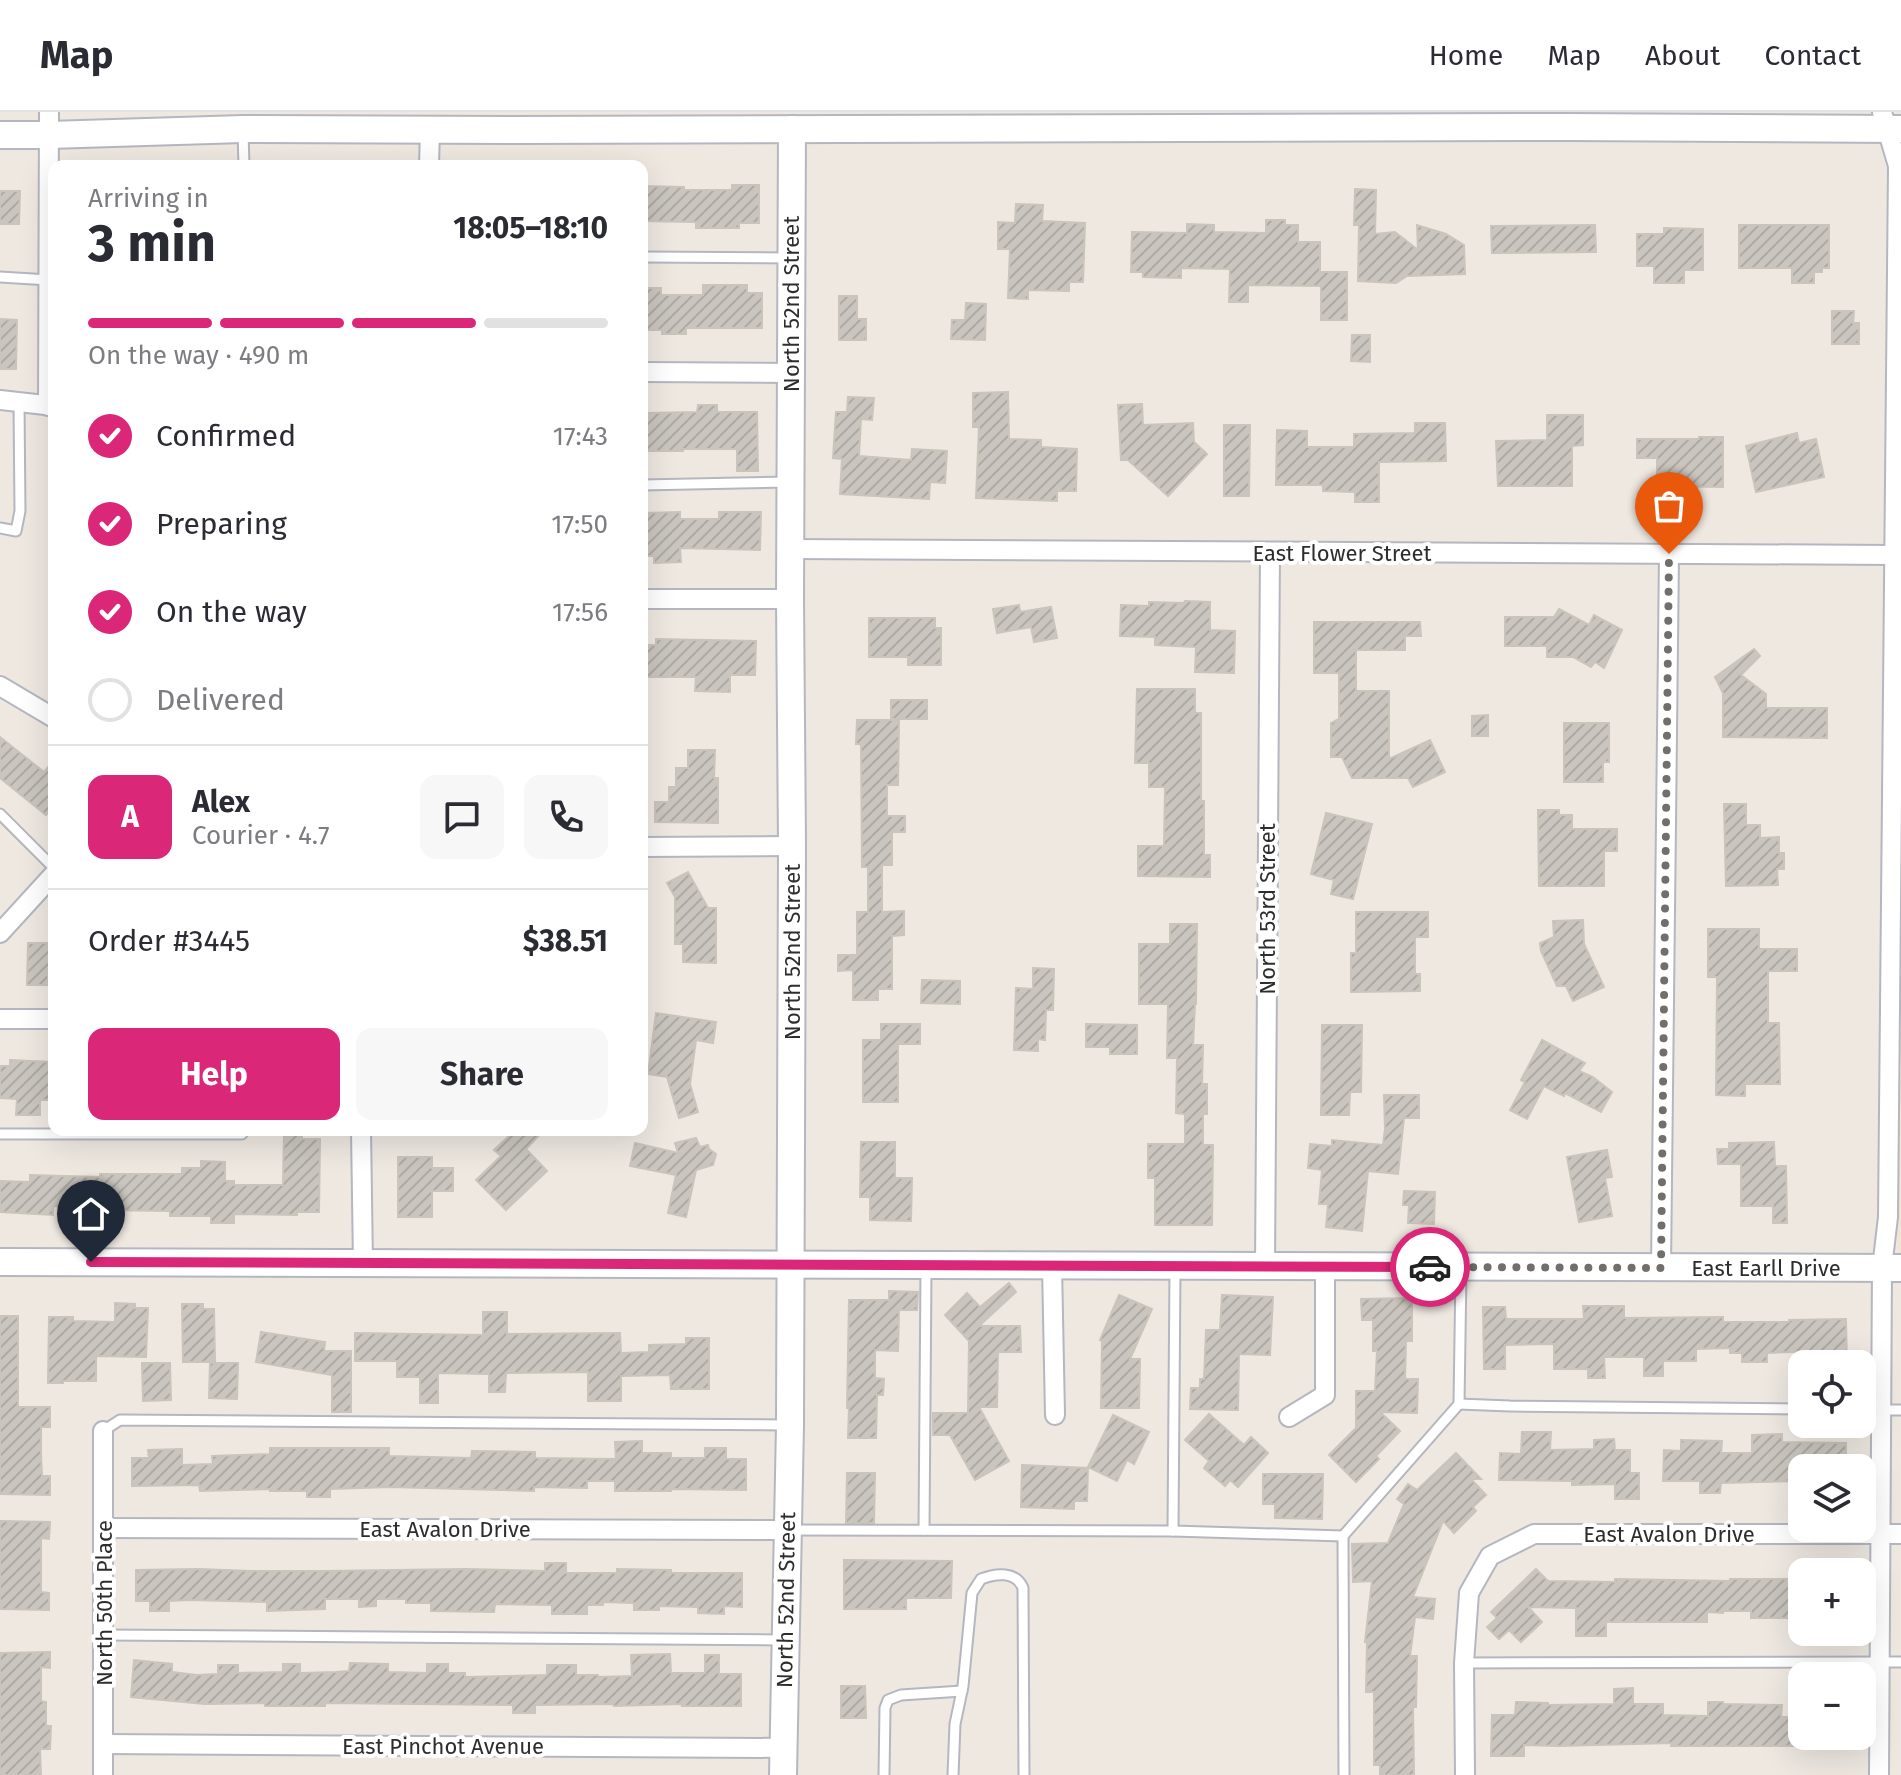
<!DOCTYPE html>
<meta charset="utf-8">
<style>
:root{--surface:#fff;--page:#f7f7f7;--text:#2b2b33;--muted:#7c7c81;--line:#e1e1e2;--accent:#db2777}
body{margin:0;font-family:"Fira Sans",sans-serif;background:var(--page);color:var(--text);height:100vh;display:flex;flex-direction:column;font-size:30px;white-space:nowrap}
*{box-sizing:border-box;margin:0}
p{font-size:26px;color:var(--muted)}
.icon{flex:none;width:44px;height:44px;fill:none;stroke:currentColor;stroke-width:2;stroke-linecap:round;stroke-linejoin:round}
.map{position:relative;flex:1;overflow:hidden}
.drawer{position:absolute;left:48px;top:48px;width:600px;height:976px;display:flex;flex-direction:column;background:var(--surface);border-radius:16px;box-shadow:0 8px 32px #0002}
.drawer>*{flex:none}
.buttons{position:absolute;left:1788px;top:1238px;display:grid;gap:16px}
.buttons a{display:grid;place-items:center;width:88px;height:88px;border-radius:16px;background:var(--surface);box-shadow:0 8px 32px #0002;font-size:40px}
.pin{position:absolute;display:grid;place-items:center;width:68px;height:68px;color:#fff;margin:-82px -34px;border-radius:50% 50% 50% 0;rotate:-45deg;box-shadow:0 0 8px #0007}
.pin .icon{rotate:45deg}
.courier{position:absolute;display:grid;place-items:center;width:80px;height:80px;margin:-40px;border:6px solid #db2777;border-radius:50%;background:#fff;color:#222;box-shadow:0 2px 10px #0007}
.overview em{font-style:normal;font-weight:700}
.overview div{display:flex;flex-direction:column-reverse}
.overview{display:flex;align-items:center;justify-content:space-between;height:136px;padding:0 40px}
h1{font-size:52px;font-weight:700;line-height:60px}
.bar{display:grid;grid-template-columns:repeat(4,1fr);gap:12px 8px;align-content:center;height:96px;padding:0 40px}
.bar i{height:10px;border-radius:6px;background:var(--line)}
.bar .active{background:var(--accent)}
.bar p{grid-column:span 4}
.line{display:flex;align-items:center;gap:20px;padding:0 40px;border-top:2px solid var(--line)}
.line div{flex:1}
.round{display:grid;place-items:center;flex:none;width:84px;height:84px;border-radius:16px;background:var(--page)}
ol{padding:0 40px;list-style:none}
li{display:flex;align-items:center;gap:24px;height:88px}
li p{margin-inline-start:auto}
li .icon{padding:8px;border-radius:50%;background:var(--accent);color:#fff;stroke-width:4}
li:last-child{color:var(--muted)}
li i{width:44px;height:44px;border:4px solid var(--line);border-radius:50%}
.primary-button{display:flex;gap:16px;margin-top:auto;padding:16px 40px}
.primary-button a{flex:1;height:92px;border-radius:16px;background:var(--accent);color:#fff;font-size:32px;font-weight:700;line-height:92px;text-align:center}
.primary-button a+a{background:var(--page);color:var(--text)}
header{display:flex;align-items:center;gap:48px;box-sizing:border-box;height:112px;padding:0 40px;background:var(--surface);border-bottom:2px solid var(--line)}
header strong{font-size:38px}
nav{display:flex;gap:44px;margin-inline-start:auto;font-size:28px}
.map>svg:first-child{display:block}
.education{fill:#efe5d1}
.building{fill:url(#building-hatch);stroke:#cac4ba;stroke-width:2}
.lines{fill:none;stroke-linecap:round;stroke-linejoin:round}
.lane-casing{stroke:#b4b7c0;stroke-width:13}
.street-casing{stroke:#b4b7c0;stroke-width:22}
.secondary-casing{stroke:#b4b7c0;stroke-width:30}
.lane{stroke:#fff;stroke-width:9}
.street{stroke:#fff;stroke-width:18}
.secondary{stroke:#fff;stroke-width:26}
.done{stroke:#716e6c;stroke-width:8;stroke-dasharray:0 14.4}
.route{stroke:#db2777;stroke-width:10}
.labels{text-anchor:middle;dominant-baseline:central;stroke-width:8;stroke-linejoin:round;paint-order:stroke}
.street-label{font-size:22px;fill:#2d2d2d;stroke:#fff}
</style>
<header>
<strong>Map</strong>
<nav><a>Home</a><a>Map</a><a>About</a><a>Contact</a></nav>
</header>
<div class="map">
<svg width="1901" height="1663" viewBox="0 0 1901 1663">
<defs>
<pattern id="building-hatch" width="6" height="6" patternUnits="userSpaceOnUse" patternTransform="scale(2)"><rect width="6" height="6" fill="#cac6bf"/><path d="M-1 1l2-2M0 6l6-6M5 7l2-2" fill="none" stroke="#aeaaa4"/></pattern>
</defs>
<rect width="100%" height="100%" fill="#eee8e1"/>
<!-- education -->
<path class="education" d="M1901 859V1146L1898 1139Z"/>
<!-- building -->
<g class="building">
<path d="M732 73H759V111H739V116H696V110L642 109V74L684 75V78H732Z"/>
<path d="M1355 77 1376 78 1375 122 1395 120 1418 138 1417 113 1446 122 1464 133 1465 162 1407 164 1396 171 1358 169 1359 113H1354Z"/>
<path d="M0 79H20L19 112H0Z"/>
<path d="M1016 92 1043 93 1042 109 1085 111 1083 170H1069V179L1028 178V187L1008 186 1010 137H998V110L1015 111Z"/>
<path d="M1266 108H1285V113H1298V130H1320V160H1347V208H1321V174L1248 173V190H1229L1230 157 1181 156V166L1143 165V160H1131L1132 120 1187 121V112L1214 113V120L1266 121Z"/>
<path d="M1595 113 1596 140 1492 141 1491 114Z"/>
<path d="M1739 113H1829V156H1822V160H1814V171H1792V156H1739Z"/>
<path d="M1664 116 1703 117V158H1684V171H1654V154H1637V122H1664Z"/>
<path d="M703 173H747V181H762V216H686V222H662V218H642V176H661V183H703Z"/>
<path d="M839 184H857V207H866V228H839Z"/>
<path d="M966 191 986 192 985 228 951 227 952 208H965Z"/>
<path d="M1832 199H1854L1853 211H1859V232H1832Z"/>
<path d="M0 207 17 208 16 257H0Z"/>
<path d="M1352 223H1370V250L1351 249Z"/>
<path d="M1008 280 1009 327 1041 328V335L1077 337 1076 379H1057V389L976 386 979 315H973V281Z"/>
<path d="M848 285 874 286 872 308 861 307 859 344 911 348 912 337 947 339 945 371 930 370 929 387 840 382 842 347 833 346 836 300H847Z"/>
<path d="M1142 292 1143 313 1193 311 1194 330 1207 342 1168 384 1128 348H1121L1118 293Z"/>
<path d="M698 293H717V300H757L758 359H737V337H683V339H642V306H647V301L697 300Z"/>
<path d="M1547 303H1583V333L1572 334V374H1498L1496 329 1547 328Z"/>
<path d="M1415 311H1445L1446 349 1379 350V390H1355V380L1323 379V373H1276L1277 318 1307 319V335H1354V322L1415 321Z"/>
<path d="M1224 313H1250L1249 384H1224Z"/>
<path d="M1797 321 1799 331 1816 327 1824 365 1756 380 1746 334Z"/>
<path d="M1699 325H1723V375L1657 374V346H1637V327H1699Z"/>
<path d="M680 400V407H719V400H761L760 438 680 436 681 450 654 451V444H642V401Z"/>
<path d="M1185 489 1210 490V518L1235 519 1234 561 1195 560 1196 535 1155 533V525L1120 524 1121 493 1149 494V490L1184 491Z"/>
<path d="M1019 493 1020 500 1051 495 1057 526 1034 530 1031 515 997 521 993 497Z"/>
<path d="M1559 497 1589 513 1594 503 1622 518 1604 556 1595 550 1591 555 1573 545H1547V534H1505V505H1554Z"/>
<path d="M869 506H935V516H941V553H908V545H869Z"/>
<path d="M1314 510H1420L1421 524H1405V538H1356V579H1389V647L1430 628 1445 660 1413 675 1408 666H1352L1342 645H1331V611L1339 607V561H1314Z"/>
<path d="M656 527 756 529 755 563H730V580L695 579 696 565H642V533H656Z"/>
<path d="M1754 537 1760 544 1741 563 1766 582V596H1827V626L1723 625V581L1715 565Z"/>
<path d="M1137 577H1195V601H1201V689H1204V743H1210V765L1138 764V734H1164L1165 675H1149V651H1135Z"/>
<rect x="891" y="588" width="36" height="19"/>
<path d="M1488 603V624H1472V604Z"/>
<path d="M857 608H899L898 673H887V704H905V720H892V753H882V800L904 799V823L892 824V877H878V888H853V858L838 859V843H857V800H868V755H862L861 632H856Z"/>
<path d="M1564 611H1609V650H1603V670H1564Z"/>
<path d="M0 625 44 660 54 648V694L46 703 0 666Z"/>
<path d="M688 638H715L714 666H718V711L655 710V690H669V675H676V656H688Z"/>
<path d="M1724 692H1746V713H1760V726L1779 725V741H1784V757H1777L1778 773 1726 774Z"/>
<path d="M1538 698H1559V703H1572V717H1617V739H1604V774H1539Z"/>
<path d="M1326 701 1372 712 1353 787 1331 782 1334 768 1311 762Z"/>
<path d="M688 760 708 796H716V851L683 850V832H675V785L667 771Z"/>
<path d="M1356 800H1428V825H1415V862H1420V879L1351 880V841H1356Z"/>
<path d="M1583 808 1584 832 1604 875 1573 889 1566 874H1557L1541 839 1540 831 1554 825 1553 809Z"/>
<path d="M1170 812H1197L1196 892H1195L1193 933H1203L1202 972H1207V1002H1203V1033H1213L1212 1113H1155V1066H1148V1032H1185V1002L1176 1001 1177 946H1167L1168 892H1139V832H1170Z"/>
<path d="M1708 817H1759V837H1797V859H1768V911H1779L1780 972H1745V984L1716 983 1717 865H1708Z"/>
<path d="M28 831H54V855H48V873H27Z"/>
<path d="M1033 856 1054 857 1053 898H1046L1045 928 1038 927V939L1014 938 1016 876 1033 877Z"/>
<path d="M922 868 960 869V892L921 891Z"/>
<path d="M656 901 716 910 713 931 696 928 690 972 698 1000 679 1006 667 965 648 962Z"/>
<path d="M881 912H920V932H898V990H863V928H881Z"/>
<path d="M1086 912 1137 913V942H1110V935H1086Z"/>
<path d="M1322 913H1362L1361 980H1350L1349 1003H1321Z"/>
<path d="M1542 928 1585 951 1579 959 1593 965 1612 980 1601 1000 1565 981 1564 984 1544 974 1527 1007 1510 998 1525 970 1521 968Z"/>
<path d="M10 948 54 950V988H40V1003H16L17 987 0 986V954H10Z"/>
<path d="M1384 983H1419V1006H1404L1398 1062 1368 1059 1362 1119 1326 1115 1328 1092H1319L1322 1058 1308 1056 1310 1032 1332 1034V1028L1383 1033 1385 1017Z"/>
<path d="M284 1018H302V1027H320L319 1100H297V1103L234 1102V1111H211V1104H170V1099L100 1098V1095L53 1094V1103L0 1100V1069L30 1070V1063L100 1065V1062H182V1056H201V1049L225 1050V1069H234V1073H283Z"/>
<path d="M515 1018H544L526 1037 547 1059 506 1098 476 1068 501 1044 494 1038Z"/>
<path d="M696 1026 700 1035 708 1033 709 1037 716 1042 713 1053 696 1058 686 1105 668 1101 676 1063 630 1054 635 1031 678 1041 675 1031Z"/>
<path d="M861 1030H895V1066H912L911 1109 870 1108V1085H860Z"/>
<path d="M1774 1030 1775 1054H1786L1787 1111H1773V1094H1741V1052H1718L1717 1037H1729V1031Z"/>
<path d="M1607 1038 1612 1065 1605 1066 1612 1104 1579 1110 1567 1045Z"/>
<path d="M398 1045H432V1056H453V1079H432V1105H398Z"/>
<path d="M1404 1079 1435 1080 1434 1112 1408 1111 1409 1093H1403Z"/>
<path d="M1009 1171 1016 1180 979 1214H1020L1021 1240H998L997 1295H979L1009 1349 975 1368 950 1323H933V1301H968L969 1229 945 1203 967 1181 980 1195Z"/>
<path d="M889 1179 918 1180 917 1198H899L898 1239 875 1238V1266L884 1267 883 1283H877L876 1326H848L849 1296H847L849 1188H889Z"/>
<path d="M1119 1183 1152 1197 1130 1247H1140L1139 1296H1101L1102 1229 1100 1228Z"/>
<path d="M1222 1183 1273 1185 1270 1243 1239 1242 1238 1298 1190 1297 1191 1276H1200V1267H1204L1206 1218H1220Z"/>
<path d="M1412 1186V1229H1406L1405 1267H1418L1417 1301 1380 1300 1400 1319 1376 1344 1379 1347 1356 1370 1329 1343 1356 1316V1279H1375L1377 1239H1373V1208H1362L1361 1187Z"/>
<path d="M115 1191 135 1192V1196H148L146 1245 96 1244V1269H63V1271H48L49 1205H73V1209L115 1210Z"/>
<path d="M182 1192H203V1197H214L215 1250H183Z"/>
<path d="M1583 1194H1624V1206L1723 1205V1210H1789V1208L1846 1207 1847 1252H1821L1820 1239 1767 1241V1250H1742V1241H1730V1236L1696 1237V1249H1663V1264H1644V1245H1604L1605 1266H1588V1257H1554V1232L1505 1233V1257H1484L1483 1195H1505L1506 1207H1584Z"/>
<path d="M483 1200H507V1222L620 1221 621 1241 649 1240V1233L686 1232V1226H709V1277H671L670 1263 621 1264V1289H588V1260L506 1261 505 1280H489V1262L438 1261V1291H420V1265H397V1249H355V1221L483 1223Z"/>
<path d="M0 1204H18V1295H50V1315H41V1342L42 1364H50V1383L0 1382Z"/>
<path d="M261 1220 325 1230 324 1239H351V1300H332V1263L256 1250Z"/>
<path d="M142 1251H170L171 1288 143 1289Z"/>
<path d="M210 1251H238L237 1287 209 1286Z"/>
<path d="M1209 1302 1244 1333 1251 1325 1268 1341 1238 1375 1230 1368 1225 1374 1204 1356 1209 1349 1185 1328Z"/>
<path d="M1113 1303 1149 1320 1134 1352 1127 1348 1117 1369 1088 1355Z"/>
<path d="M1522 1320H1551L1550 1338 1594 1337V1328L1614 1327 1615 1338H1630V1361H1639V1387H1615V1372L1572 1373V1369L1499 1368 1500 1341 1521 1342Z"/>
<path d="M1782 1322V1330L1846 1331V1356H1802V1369L1721 1371 1720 1381H1700V1369H1663L1664 1338 1681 1339V1328L1722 1329 1721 1341H1752V1323Z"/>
<path d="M642 1329V1341H671V1346H705V1336H726V1347H746V1378L671 1377V1379H615V1369H587V1376L534 1375V1379L390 1375 330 1377V1385H307V1379H270V1377L200 1379 199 1373 132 1374V1346H149L148 1338 182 1337V1353L213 1352 212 1344 270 1342V1336H389V1344L471 1346 472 1339 535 1340V1346L616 1347 615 1330Z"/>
<path d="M1456 1341 1481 1367H1471L1486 1383 1473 1395 1476 1399 1454 1421 1443 1409 1413 1485 1435 1487 1433 1507 1415 1505 1410 1544H1417L1416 1595H1413L1414 1663H1380V1653H1374V1580H1366L1367 1530H1365L1372 1469 1353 1470 1352 1432 1388 1431 1404 1392 1397 1387 1408 1372 1417 1378Z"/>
<path d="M1022 1353 1088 1356 1087 1389H1074V1397L1021 1395Z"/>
<path d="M847 1361H875L874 1411H846Z"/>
<path d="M1263 1362H1323L1322 1407 1275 1406V1392H1263Z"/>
<path d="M0 1409 50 1410 49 1427 41 1426V1480L49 1481V1498L0 1497Z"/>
<path d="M844 1448 952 1449 951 1486H906V1497H844Z"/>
<path d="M545 1451H566V1461H617V1457L671 1458V1461H742V1495L724 1494V1502L698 1501V1495L659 1494V1498H634V1491L603 1490V1493H587V1502H552V1493L495 1492 494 1500 431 1499V1491H406V1487H376V1494L359 1495V1487H325V1497L267 1499V1490L189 1488 169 1489V1499H150V1489H136V1458L199 1457 251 1459H325L465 1457 545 1459Z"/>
<path d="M1536 1457 1548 1469 1615 1470V1467L1730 1469V1467H1802V1506H1751V1499H1723V1501L1707 1500V1510H1606V1524H1576V1496L1528 1495 1542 1510 1521 1530 1509 1518 1499 1527 1487 1515 1497 1506 1491 1500Z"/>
<path d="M50 1540V1556L41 1555V1589L46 1590V1614H51L50 1637H40L41 1663H0V1541Z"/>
<path d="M670 1542 671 1561H705V1543H719V1562H741V1594H682V1592L614 1594 613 1592 535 1593V1601H513V1593L325 1591V1594H265V1591L205 1592 131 1585 134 1548 172 1552V1560L197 1563 218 1562V1553H238V1561L283 1560V1552H300V1561L336 1560 349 1559 350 1551 388 1552V1560L427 1561V1552H448V1561H465V1565L547 1563V1553H576V1563H598V1565L632 1564 631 1543Z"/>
<path d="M841 1574H865L866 1606H841Z"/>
<path d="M1633 1576V1592H1663V1603L1708 1604V1590H1723V1592L1782 1593 1781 1605H1802V1634H1671L1672 1631 1558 1634 1524 1633V1644H1491L1492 1603H1515L1516 1590 1548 1591V1593L1614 1592V1577Z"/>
</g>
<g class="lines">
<!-- lane casing -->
<g class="lane-casing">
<g id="lane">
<path d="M243 20 244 54"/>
<path d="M642 145 791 146"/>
<path d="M0 165 49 168"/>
<path d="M642 373 787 370"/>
<path d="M0 416 16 419 20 399 19 290"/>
<path d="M0 702 54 756"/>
<path d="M0 1022H242V1018"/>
<path d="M1459 1292 1510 1294 1802 1297"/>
<path d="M1862 1298H1901"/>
<path d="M103 1319 120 1308 786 1313"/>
<path d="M792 1418 1173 1419 1343 1424 1459 1292 1461 1158"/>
<path d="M924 1418 926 1157"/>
<path d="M1173 1419 1175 1157"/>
<path d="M1343 1424 1344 1663"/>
<path d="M104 1523 782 1528"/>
<path d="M1464 1551 1901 1550"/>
<path d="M884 1663 885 1596 888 1588 901 1583 962 1579"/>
<path d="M953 1663 955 1612 963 1574 972 1481 981 1467C996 1461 1016 1459 1023 1476L1024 1663"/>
</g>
</g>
<!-- street casing -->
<g class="street-casing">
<g id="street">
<path d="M429 54 430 18"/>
<path d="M642 260 791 261"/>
<path d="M0 288 54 294"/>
<path d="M48 294 49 0"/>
<path d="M790 437 1894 443"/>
<path d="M642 487H790"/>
<path d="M0 574 54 606"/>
<path d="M642 735 792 734"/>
<path d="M0 821 54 762"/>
<path d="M0 907H54"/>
<path d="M361 1018 363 1152"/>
<path d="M1052 1154 1055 1303"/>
<path d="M1265 1154 1270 440"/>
<path d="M1661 1156 1669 442"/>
<path d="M1289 1305 1325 1283V1154"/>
<path d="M103 1319V1663"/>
<path d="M104 1416 787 1418"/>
<path d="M103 1632 784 1636"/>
<path d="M1465 1663 1464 1551 1469 1481 1490 1444 1534 1422H1901"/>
<path d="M1879 1663 1882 1156 1888 1105 1898 54 1882 0"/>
</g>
</g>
<!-- secondary casing -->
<g class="secondary-casing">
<g id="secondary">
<path d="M0 23H49L243 17 513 18 1567 15 1901 17"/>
<path d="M0 1150 1901 1156"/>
<path d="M783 1663 790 1313 792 734 790 487 792 17"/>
</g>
</g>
<!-- lane -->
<use href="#lane" class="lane"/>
<!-- street -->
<use href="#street" class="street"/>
<!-- secondary -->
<use href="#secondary" class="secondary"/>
</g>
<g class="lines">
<!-- done -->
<path class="done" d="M1430 1155 1661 1156 1669 442"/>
<!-- route -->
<path class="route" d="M91 1150 1430 1155"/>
</g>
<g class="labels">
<!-- street labels -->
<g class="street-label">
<text transform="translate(791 192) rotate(-90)">North 52nd Street</text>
<text x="1342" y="441">East Flower Street</text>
<text transform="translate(1267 797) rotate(-90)">North 53rd Street</text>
<text transform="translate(792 840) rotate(-90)">North 52nd Street</text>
<text x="1766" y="1156">East Earll Drive</text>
<text x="445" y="1417">East Avalon Drive</text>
<text x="1669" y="1422">East Avalon Drive</text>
<text transform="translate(786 1488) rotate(-89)">North 52nd Street</text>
<text transform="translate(104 1491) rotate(-90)">North 50th Place</text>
<text x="443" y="1634">East Pinchot Avenue</text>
</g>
</g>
</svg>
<div class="buttons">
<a><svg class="icon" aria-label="locate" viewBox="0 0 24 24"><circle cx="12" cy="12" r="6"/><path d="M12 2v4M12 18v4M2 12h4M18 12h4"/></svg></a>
<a><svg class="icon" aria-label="layers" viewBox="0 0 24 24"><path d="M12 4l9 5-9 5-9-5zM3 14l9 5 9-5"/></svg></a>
<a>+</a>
<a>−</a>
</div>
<div class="pin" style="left:1669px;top:442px;background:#ea580c"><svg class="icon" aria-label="bag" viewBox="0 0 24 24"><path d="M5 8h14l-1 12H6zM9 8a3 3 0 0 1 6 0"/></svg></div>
<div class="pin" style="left:91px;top:1150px;background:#1f2937"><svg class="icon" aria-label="home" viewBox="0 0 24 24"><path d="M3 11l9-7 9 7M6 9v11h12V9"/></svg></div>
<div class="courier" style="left:1430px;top:1155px"><svg class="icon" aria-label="car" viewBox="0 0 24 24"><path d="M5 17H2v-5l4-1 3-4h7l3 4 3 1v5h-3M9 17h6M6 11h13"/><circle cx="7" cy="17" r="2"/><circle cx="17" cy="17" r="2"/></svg></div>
<section class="drawer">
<div class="overview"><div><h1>3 min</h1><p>Arriving in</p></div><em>18:05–18:10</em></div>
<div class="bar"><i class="active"></i><i class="active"></i><i class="active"></i><i></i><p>On the way · 490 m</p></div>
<ol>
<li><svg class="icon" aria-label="check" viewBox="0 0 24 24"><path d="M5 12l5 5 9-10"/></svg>Confirmed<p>17:43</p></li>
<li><svg class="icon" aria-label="check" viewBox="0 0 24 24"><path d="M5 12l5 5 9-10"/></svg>Preparing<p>17:50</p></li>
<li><svg class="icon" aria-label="check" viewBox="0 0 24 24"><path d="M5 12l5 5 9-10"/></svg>On the way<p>17:56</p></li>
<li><i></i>Delivered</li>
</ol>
<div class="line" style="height:144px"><b class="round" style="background:var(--accent);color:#fff">A</b><div><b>Alex</b><p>Courier · 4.7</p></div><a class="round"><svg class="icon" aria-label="chat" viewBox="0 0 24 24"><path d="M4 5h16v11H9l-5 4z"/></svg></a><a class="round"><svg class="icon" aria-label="phone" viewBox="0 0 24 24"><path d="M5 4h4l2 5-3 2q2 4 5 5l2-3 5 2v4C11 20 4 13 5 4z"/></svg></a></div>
<div class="line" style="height:104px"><div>Order #3445</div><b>$38.51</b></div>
<div class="primary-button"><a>Help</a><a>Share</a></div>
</section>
</div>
